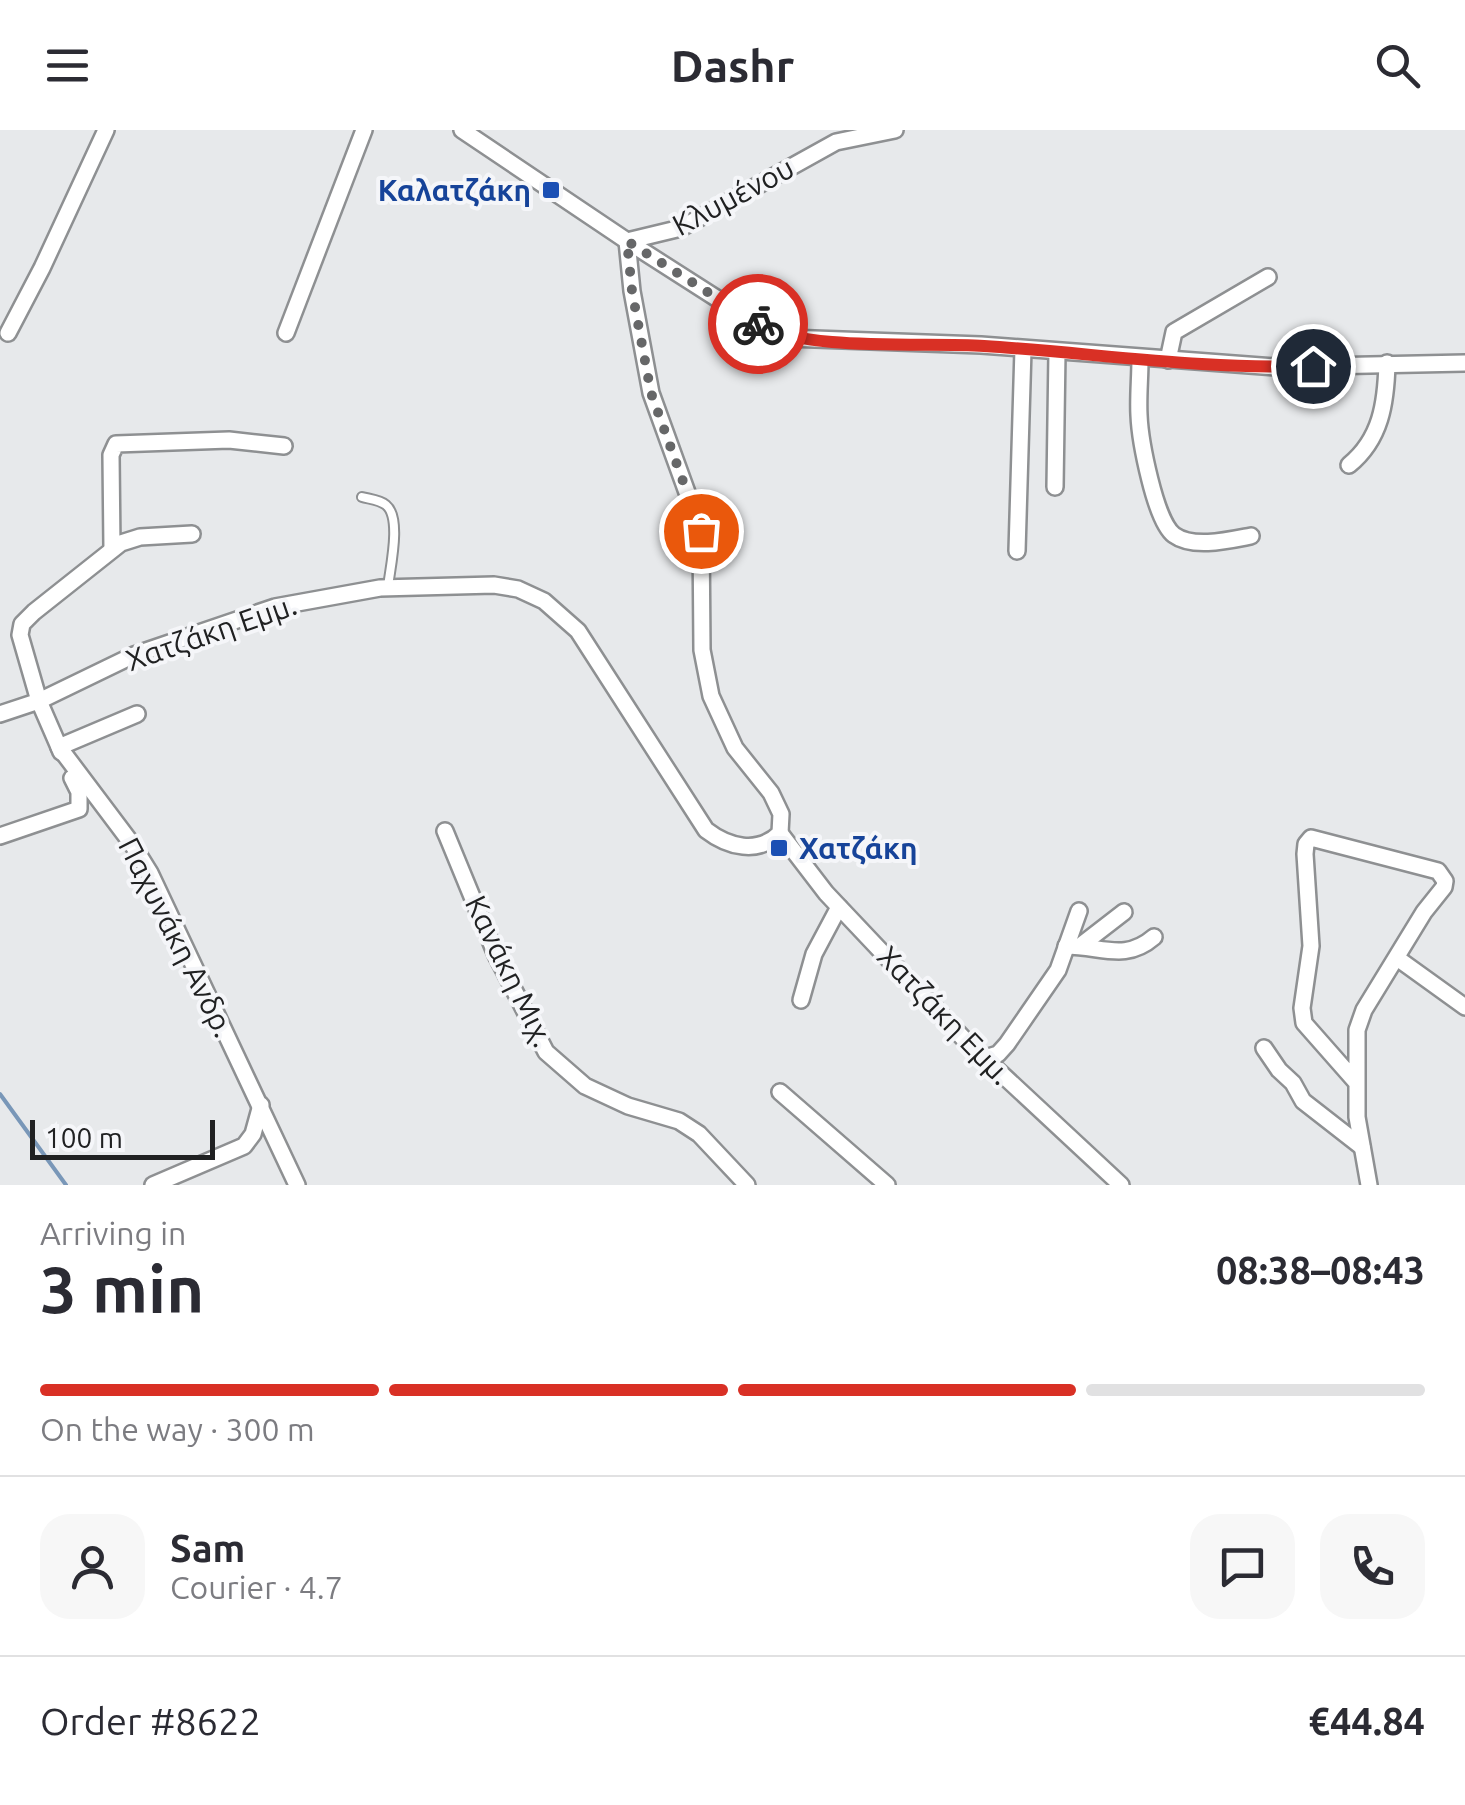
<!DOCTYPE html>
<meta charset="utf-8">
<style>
:root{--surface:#fff;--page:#f7f7f7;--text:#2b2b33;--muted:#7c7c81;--line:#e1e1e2;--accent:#d93025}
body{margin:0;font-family:Ubuntu,sans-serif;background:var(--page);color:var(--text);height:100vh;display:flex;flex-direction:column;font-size:38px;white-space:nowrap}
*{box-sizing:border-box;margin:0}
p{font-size:32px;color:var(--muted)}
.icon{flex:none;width:55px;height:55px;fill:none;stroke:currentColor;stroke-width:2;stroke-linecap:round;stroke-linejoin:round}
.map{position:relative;height:1055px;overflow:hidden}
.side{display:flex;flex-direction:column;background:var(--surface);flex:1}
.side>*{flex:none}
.scale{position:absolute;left:30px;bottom:25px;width:185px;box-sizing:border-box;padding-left:10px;border:5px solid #202122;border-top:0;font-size:28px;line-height:35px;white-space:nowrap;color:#202122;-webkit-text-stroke:8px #f5f6f9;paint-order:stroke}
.pin{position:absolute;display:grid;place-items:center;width:85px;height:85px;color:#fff;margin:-42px;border:5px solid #fff;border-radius:50%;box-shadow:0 2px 10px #0007}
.courier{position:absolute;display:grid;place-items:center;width:100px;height:100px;margin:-50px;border:8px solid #d93025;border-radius:50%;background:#fff;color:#222;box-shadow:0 2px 12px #0007}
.summary em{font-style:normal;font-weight:700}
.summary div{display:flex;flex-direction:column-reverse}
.summary{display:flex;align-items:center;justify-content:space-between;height:170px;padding:0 40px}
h1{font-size:65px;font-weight:700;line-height:75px}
.bar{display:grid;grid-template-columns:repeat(4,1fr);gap:15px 10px;align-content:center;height:120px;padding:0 40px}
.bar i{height:12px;border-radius:8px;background:var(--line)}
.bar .active{background:var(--accent)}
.bar p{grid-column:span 4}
.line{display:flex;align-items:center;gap:25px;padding:0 40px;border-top:2px solid var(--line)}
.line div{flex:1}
.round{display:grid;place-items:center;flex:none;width:105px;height:105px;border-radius:30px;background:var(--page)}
header{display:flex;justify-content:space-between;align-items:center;height:130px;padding:0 40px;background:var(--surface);font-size:45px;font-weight:700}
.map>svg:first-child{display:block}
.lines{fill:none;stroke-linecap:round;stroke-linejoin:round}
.stream{stroke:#7997b8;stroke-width:4}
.lane-casing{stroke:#8e9092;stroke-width:12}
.street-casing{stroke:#8e9092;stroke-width:20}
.lane{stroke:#fff;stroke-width:8}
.street{stroke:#fff;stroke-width:15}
.done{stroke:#666768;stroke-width:10;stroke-dasharray:0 18}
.route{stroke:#d93025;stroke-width:12}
.transit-dot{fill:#1a4fb4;stroke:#f5f6f9;stroke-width:4}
.labels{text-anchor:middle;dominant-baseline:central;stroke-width:8;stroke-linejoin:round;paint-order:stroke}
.transit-label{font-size:30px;font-weight:bold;fill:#164399;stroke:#f5f6f9;text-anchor:end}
.street-label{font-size:30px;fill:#202122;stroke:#f5f6f9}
</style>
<header><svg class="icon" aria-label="menu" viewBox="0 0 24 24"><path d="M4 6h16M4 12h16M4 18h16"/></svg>Dashr<svg class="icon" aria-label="search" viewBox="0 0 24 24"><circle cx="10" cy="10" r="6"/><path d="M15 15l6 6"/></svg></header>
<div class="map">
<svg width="1465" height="1055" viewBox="0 0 1465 1055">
<rect width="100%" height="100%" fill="#e7e9eb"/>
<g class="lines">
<!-- stream -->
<path class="stream" d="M0 964 66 1055"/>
<!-- lane casing -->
<g class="lane-casing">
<path id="lane" d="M362 367C369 369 380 370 386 375 402 388 390 438 388 457"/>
</g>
<!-- street casing -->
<g class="street-casing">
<g id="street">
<path d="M462 0 627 111 749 189 787 208 981 215 1276 237 1465 233"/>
<path d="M627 111 681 98 836 12 895 0"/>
<path d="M8 203 42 138 106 0"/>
<path d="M286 203 364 0"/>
<path d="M1140 229C1140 248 1138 267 1139 285 1140 310 1155 391 1174 405 1193 419 1230 410 1251 406"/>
<path d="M1168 230 1174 202 1268 147"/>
<path d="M1349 335C1381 309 1386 273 1387 233"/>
<path d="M1055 357 1057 222"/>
<path d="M192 404 140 407 121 413 34 482 22 494 20 505 39 571 59 617 132 714 150 743 297 1055"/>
<path d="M112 419 111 325 116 314 229 310 284 316"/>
<path d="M1017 421 1023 219"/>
<path d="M0 584 39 571 134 525 275 477 380 458 494 455 518 459 544 471 578 501 706 700C728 717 758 725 780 703L781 684 771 663 735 618 711 566 702 520 701 401 651 263 632 161 627 111"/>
<path d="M61 622 59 617 137 584"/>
<path d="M445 701 496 825 546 922 585 956 628 976 679 991 699 1004 747 1055"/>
<path d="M780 703 826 763 964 909 1121 1055"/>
<path d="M0 706 79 679V662L72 648"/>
<path d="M1066 816C1102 816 1125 832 1154 807"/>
<path d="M1080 816 1124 782"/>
<path d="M1397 828 1465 877"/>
<path d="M801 870 814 824 839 777"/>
<path d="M1264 918 1279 940 1293 953 1303 971 1362 1017"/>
<path d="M985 928 998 924 1007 914 1058 840 1079 781"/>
<path d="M1356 952 1304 893 1302 878 1311 816 1305 724 1306 714 1311 708 1438 741 1445 751 1444 757 1424 782 1364 880 1357 900V987L1369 1055"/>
<path d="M780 962 887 1055"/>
<path d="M153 1055 244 1016 253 1004 261 975"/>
</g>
</g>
<!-- lane -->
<use href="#lane" class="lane"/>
<!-- street -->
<use href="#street" class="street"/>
</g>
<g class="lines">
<!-- done -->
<path class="done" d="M701 401 651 263 632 161 627 111 758 194"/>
<!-- route -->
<path class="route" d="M758 194C805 222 925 212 984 216 1094 223 1203 240 1313 236"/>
</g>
<!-- markers -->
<g class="transit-dot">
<rect x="541" y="50" width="20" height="20" rx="5"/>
<rect x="769" y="708" width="20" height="20" rx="5"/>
</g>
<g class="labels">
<!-- transit labels -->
<g class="transit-label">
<text x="531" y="60">Καλατζάκη</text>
<text x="799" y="718" text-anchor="start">Χατζάκη</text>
</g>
<!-- street labels -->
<g class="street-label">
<text transform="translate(733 66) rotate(-28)">Κλυμένου</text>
<text transform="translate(211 502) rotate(-19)">Χατζάκη Εμμ.</text>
<text transform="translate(177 807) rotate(63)">Παχυνάκη Ανδρ.</text>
<text transform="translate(510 841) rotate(64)">Κανάκη Μιχ.</text>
<text transform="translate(945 885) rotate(46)">Χατζάκη Εμμ.</text>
</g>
</g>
</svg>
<div class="scale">100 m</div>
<div class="pin" style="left:701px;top:401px;background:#ea580c"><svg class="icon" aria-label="bag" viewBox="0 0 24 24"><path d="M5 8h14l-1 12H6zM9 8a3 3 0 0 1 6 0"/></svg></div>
<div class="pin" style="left:1313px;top:236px;background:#1f2937"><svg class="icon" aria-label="home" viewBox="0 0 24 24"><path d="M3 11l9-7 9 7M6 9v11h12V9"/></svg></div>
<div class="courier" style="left:758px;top:194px"><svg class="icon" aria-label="bike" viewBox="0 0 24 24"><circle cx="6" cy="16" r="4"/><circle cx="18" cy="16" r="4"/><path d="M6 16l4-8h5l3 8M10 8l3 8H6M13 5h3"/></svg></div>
</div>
<section class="side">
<div class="summary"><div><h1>3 min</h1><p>Arriving in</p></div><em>08:38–08:43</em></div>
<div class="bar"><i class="active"></i><i class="active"></i><i class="active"></i><i></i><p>On the way · 300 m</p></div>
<div class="line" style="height:180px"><a class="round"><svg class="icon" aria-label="person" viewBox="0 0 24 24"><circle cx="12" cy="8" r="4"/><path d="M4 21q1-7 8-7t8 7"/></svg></a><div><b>Sam</b><p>Courier · 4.7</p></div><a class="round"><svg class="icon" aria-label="chat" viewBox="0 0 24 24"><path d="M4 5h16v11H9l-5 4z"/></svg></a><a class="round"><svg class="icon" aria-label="phone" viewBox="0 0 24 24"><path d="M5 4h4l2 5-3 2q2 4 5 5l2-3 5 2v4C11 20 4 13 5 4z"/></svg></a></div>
<div class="line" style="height:130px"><div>Order #8622</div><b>€44.84</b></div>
</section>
